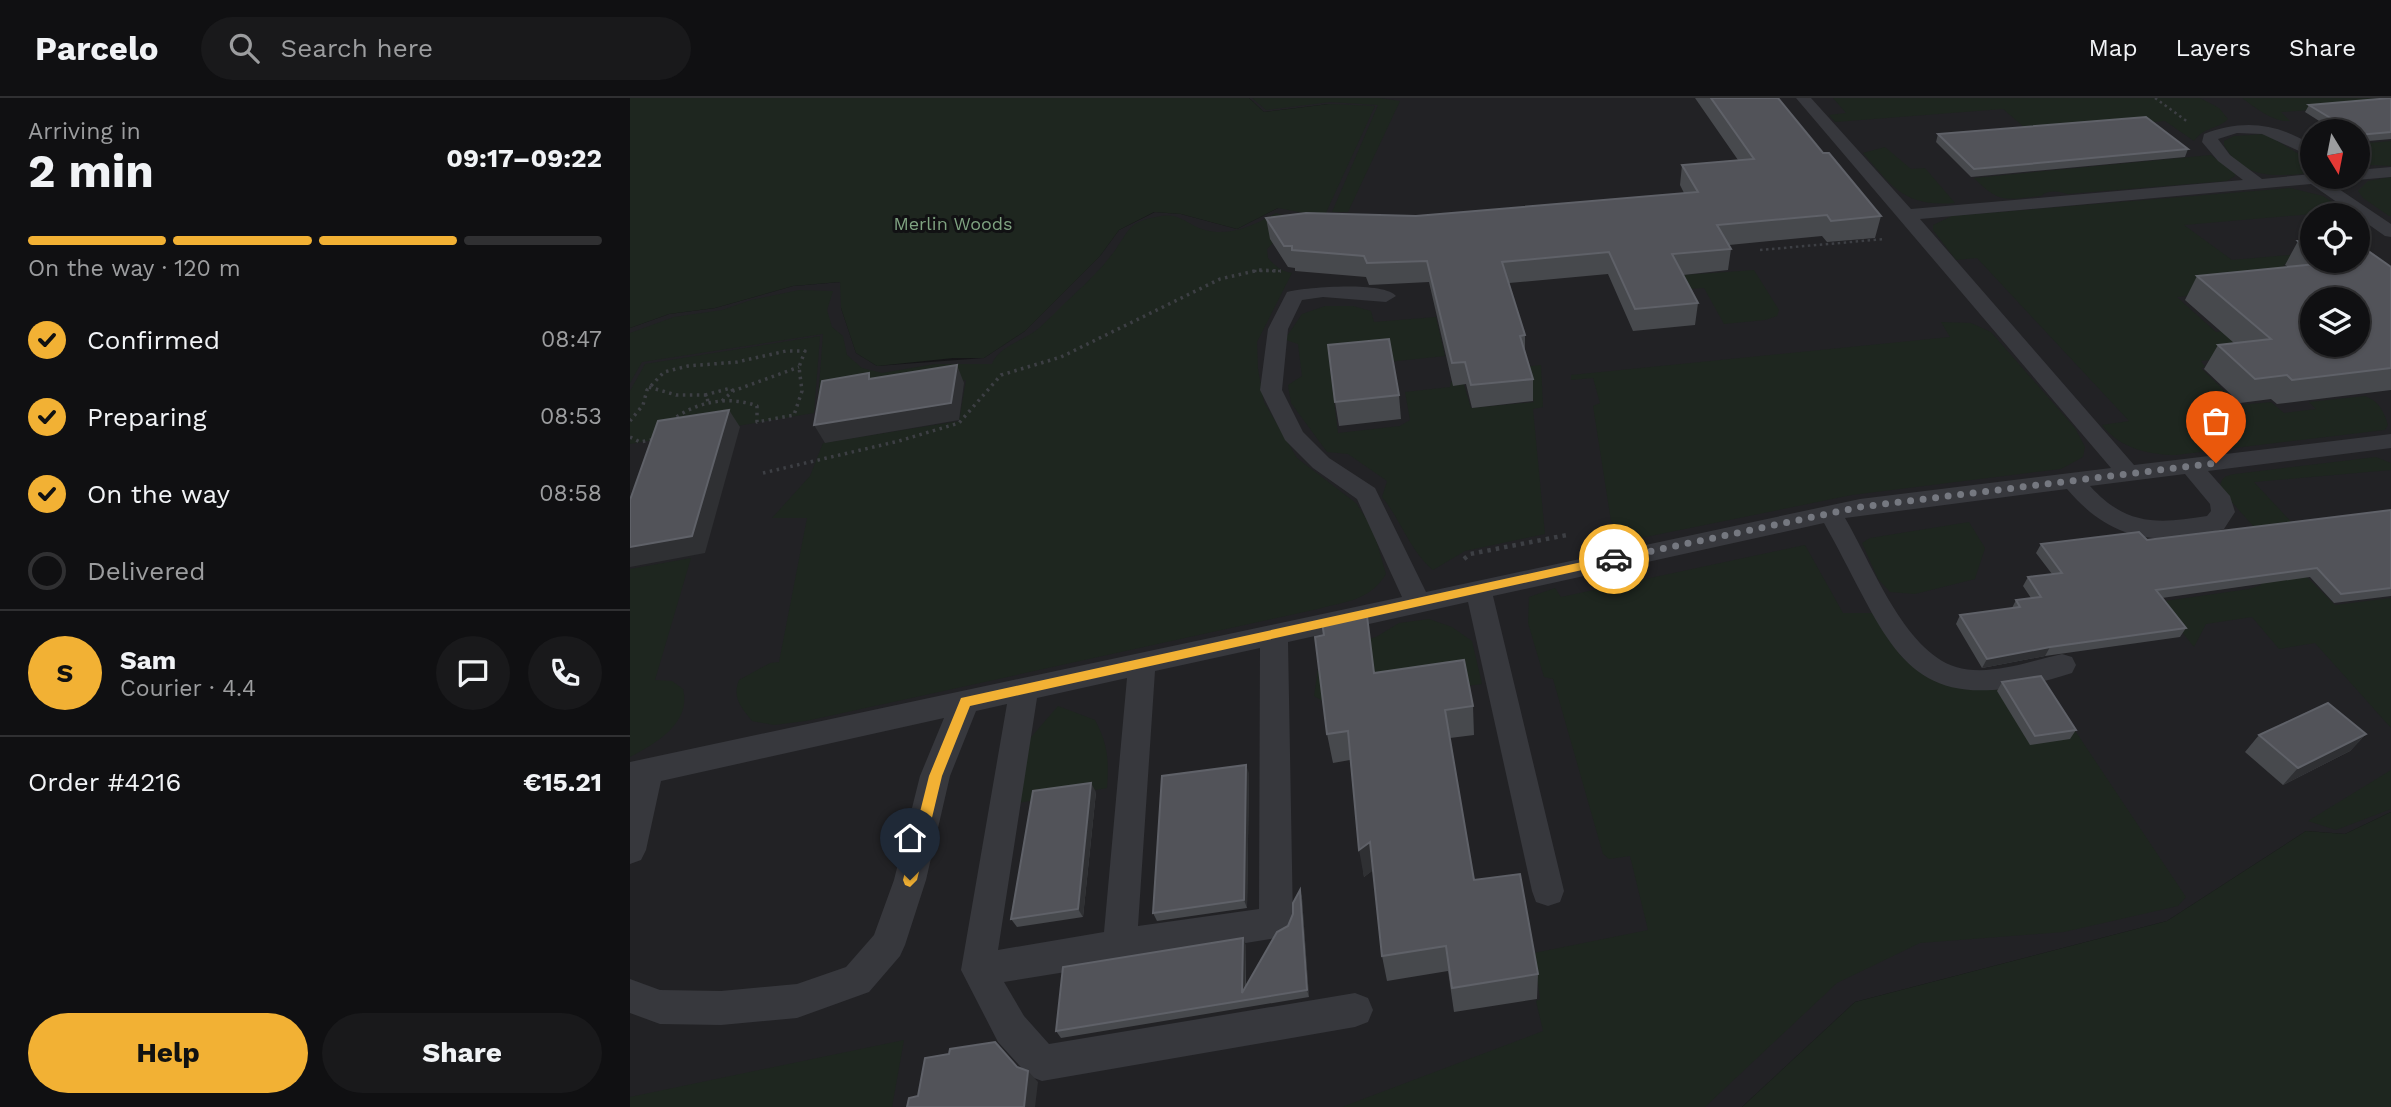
<!DOCTYPE html>
<meta charset="utf-8">
<style>
:root{--surface:#101012;--page:#19191b;--text:#f1f3f6;--muted:#9c9d9f;--line:#303032;--accent:#f2b134}
body{margin:0;font-family:"Work Sans",sans-serif;background:var(--page);color:var(--text);height:100vh;display:flex;flex-direction:column;font-size:26px;white-space:nowrap}
*{box-sizing:border-box;margin:0}
p{font-size:23px;color:var(--muted)}
.icon{flex:none;width:38px;height:38px;fill:none;stroke:currentColor;stroke-width:2;stroke-linecap:round;stroke-linejoin:round}
.map{position:relative;flex:1;overflow:hidden}
.drawer{display:flex;flex-direction:column;background:var(--surface);width:630px}
.drawer>*{flex:none}
.needle{width:46px;rotate:170deg}
.controls{position:absolute;left:1670px;top:21px;display:grid;gap:14px}
.controls a{display:grid;place-items:center;width:70px;height:70px;border-radius:50%;background:var(--surface);box-shadow:0 2px 5px #0004,0 0 0 2px var(--line);font-size:35px}
.pin{position:absolute;display:grid;place-items:center;width:60px;height:60px;color:#fff;margin:-72px -30px;border-radius:50% 50% 50% 0;rotate:-45deg;box-shadow:0 0 7px #0007}
.pin .icon{rotate:45deg}
.courier{position:absolute;display:grid;place-items:center;width:70px;height:70px;margin:-35px;border:5px solid #f2b134;border-radius:50%;background:#fff;color:#222;box-shadow:0 2px 9px #0007}
.head em{font-style:normal;font-weight:700}
.head div{display:flex;flex-direction:column-reverse}
.head{display:flex;align-items:center;justify-content:space-between;height:119px;padding:0 28px}
h1{font-size:46px;font-weight:700;line-height:52px}
.bar{display:grid;grid-template-columns:repeat(4,1fr);gap:10px 7px;align-content:center;height:84px;padding:0 28px}
.bar i{height:9px;border-radius:5px;background:var(--line)}
.bar .active{background:var(--accent)}
.bar p{grid-column:span 4}
.line{display:flex;align-items:center;gap:18px;padding:0 28px;border-top:2px solid var(--line)}
.line div{flex:1}
.round{display:grid;place-items:center;flex:none;width:74px;height:74px;border-radius:37px;background:var(--page)}
ol{padding:0 28px;list-style:none}
li{display:flex;align-items:center;gap:21px;height:77px}
li p{margin-inline-start:auto}
li .icon{padding:7px;border-radius:50%;background:var(--accent);color:#111;stroke-width:4}
li:last-child{color:var(--muted)}
li i{width:38px;height:38px;border:4px solid var(--line);border-radius:50%}
.action{display:flex;gap:14px;margin-top:auto;padding:14px 28px}
.action a{flex:1;height:80px;border-radius:42px;background:var(--accent);color:#111;font-size:28px;font-weight:700;line-height:80px;text-align:center}
.action a+a{background:var(--page);color:var(--text)}
header{display:flex;align-items:center;gap:42px;box-sizing:border-box;height:98px;padding:0 35px;background:var(--surface);border-bottom:2px solid var(--line)}
header strong{font-size:33px}
nav{display:flex;gap:38px;margin-inline-start:auto;font-size:24px}
.search{width:490px;height:63px;background:var(--page);display:flex;align-items:center;gap:18px;box-sizing:border-box;padding:0 24px;border-radius:38px;color:var(--muted);font-size:26px}
main{display:flex;flex:1;min-height:0}
.map>svg:first-child{display:block}
.built{fill:#222225;fill-rule:evenodd}
.green{fill:#1e261f}
.lines{fill:none;stroke-linecap:round;stroke-linejoin:round}
.path-far2{stroke:#3d3f44;stroke-width:2.5;stroke-dasharray:2.5 3.5;stroke-linecap:butt}
.path-far1{stroke:#3d3f44;stroke-width:3.5;stroke-dasharray:2.5 4.5;stroke-linecap:butt}
.path{stroke:#3d3f44;stroke-width:4.5;stroke-dasharray:3.5 5;stroke-linecap:butt}
.lane{fill:#37383d;fill-rule:evenodd}
.wall{fill:#47494d}
.shaded-wall{fill:#2f3033}
.building{fill:#525359;stroke:#5f6168;stroke-width:2;fill-rule:evenodd}
.route{fill:#f2b134}
.done{stroke:#757880;stroke-width:7;stroke-dasharray:0 12.6}
.labels{text-anchor:middle;dominant-baseline:central;stroke-width:6;stroke-linejoin:round;paint-order:stroke}
.far-park-label{font-size:18px;fill:#7fa381;stroke:#111113}
</style>
<header>
<strong>Parcelo</strong>
<div class="search"><svg class="icon" aria-label="search" viewBox="0 0 24 24"><circle cx="10" cy="10" r="6"/><path d="M15 15l6 6"/></svg>Search here</div>
<nav><a>Map</a><a>Layers</a><a>Share</a></nav>
</header>
<main>
<section class="drawer">
<div class="head"><div><h1>2 min</h1><p>Arriving in</p></div><em>09:17–09:22</em></div>
<div class="bar"><i class="active"></i><i class="active"></i><i class="active"></i><i></i><p>On the way · 120 m</p></div>
<ol>
<li><svg class="icon" aria-label="check" viewBox="0 0 24 24"><path d="M5 12l5 5 9-10"/></svg>Confirmed<p>08:47</p></li>
<li><svg class="icon" aria-label="check" viewBox="0 0 24 24"><path d="M5 12l5 5 9-10"/></svg>Preparing<p>08:53</p></li>
<li><svg class="icon" aria-label="check" viewBox="0 0 24 24"><path d="M5 12l5 5 9-10"/></svg>On the way<p>08:58</p></li>
<li><i></i>Delivered</li>
</ol>
<div class="line" style="height:126px"><b class="round" style="background:var(--accent);color:#111">S</b><div><b>Sam</b><p>Courier · 4.4</p></div><a class="round"><svg class="icon" aria-label="chat" viewBox="0 0 24 24"><path d="M4 5h16v11H9l-5 4z"/></svg></a><a class="round"><svg class="icon" aria-label="phone" viewBox="0 0 24 24"><path d="M5 4h4l2 5-3 2q2 4 5 5l2-3 5 2v4C11 20 4 13 5 4z"/></svg></a></div>
<div class="line" style="height:91px"><div>Order #4216</div><b>€15.21</b></div>
<div class="action"><a>Help</a><a>Share</a></div>
</section>
<div class="map">
<svg width="1761" height="1009" viewBox="0 0 1761 1009">
<rect width="100%" height="100%" fill="#161618"/>
<!-- built -->
<path class="built" d="M619 0H1761V714L1715 736 1676 733 1537 823 1225 904 1112 1009H0V230L39 216 85 210 163 188 211 184V210L226 255 247 268 354 260 395 233 470 158 489 132 525 114 551 116 607 131 648 110 699 6 634 14ZM1682 33H1727V79H1682ZM1682 117H1727V163H1682ZM1682 201H1727V247H1682Z"/>
<!-- green -->
<g class="green">
<path d="M0 0H619L634 14 699 6 745 8 694 119 648 110 607 131 551 116 524 114 489 132 470 158 395 233 354 260H323L247 268 226 255 211 210 210 184 163 188 85 210 39 216 0 230Z"/>
<path d="M622 0H750L770 3 718 114H702L748 7 700 4 636 12Z"/>
<path d="M1203 0H1570L1589 10 1598 21C1587 32 1575 28 1564 43L1535 23 1401 35 1373 11 1205 24 1199 17 1216 15Z"/>
<path d="M1612 0H1761V6L1651 14 1660 23C1642 24 1626 10 1612 0Z"/>
<path d="M1636 36 1682 64V75C1647 78 1614 83 1594 47V43L1604 38Z"/>
<path d="M1761 43V68L1740 67 1727 62V46Z"/>
<path d="M1255 49 1281 71 1295 70 1325 105C1275 109 1263 90 1233 55Z"/>
<path d="M1581 57 1605 75V78L1597 83 1437 96C1429 93 1418 92 1411 98 1375 101 1371 107 1344 80Z"/>
<path d="M1761 79V118H1759L1733 100 1728 93 1738 83Z"/>
<path d="M1660 90 1693 98 1717 113 1554 127 1602 162 1682 155V163H1687L1653 167 1691 197 1671 186 1547 199 1586 234 1682 224V247H1717L1571 263 1575 269 1571 270 1609 307 1641 304 1654 315 1686 311 1679 304 1735 298C1749 303 1754 314 1758 327L1755 332 1546 357C1519 357 1489 350 1472 327L1499 323 1347 160 1326 162 1303 132V127L1322 118Z"/>
<path d="M646 115 702 135 646 142 637 151 638 160C645 168 651 173 662 175L627 244 628 271 634 304 667 360 726 405 743 431 756 476C739 503 717 503 688 511L176 623 144 627 122 623C111 609 102 600 109 582L140 565 149 564 177 420H142L180 378 193 345 329 323 336 282 252 296 187 314 193 236 12 264 0 285V235L44 219 92 212 121 202 169 192 203 193 197 212 202 229 213 238 217 257 232 270 252 275 305 266H362C369 248 393 243 408 231 417 223 426 214 435 205 451 190 470 173 483 155 501 131 496 124 531 118 545 116 550 120 561 126 590 143 619 130 646 115Z"/>
<path d="M1124 172 1149 212 1147 218 1135 222 1094 226 1074 190 1059 191 1040 178Z"/>
<path d="M695 208H723L741 213 744 224 806 219 815 258 700 270 708 335 770 328 780 322 775 294 820 289 821 284 832 280 841 310 904 304 893 269 911 267 913 309 903 311 915 436 835 453 803 472C780 453 771 422 752 399L757 383 718 356 697 354 661 305 658 287 672 278 668 246 656 242 657 238 672 216Z"/>
<path d="M1311 224 1341 225 1361 234 1445 330 1455 349 1453 359 1431 371 1222 397 981 446 970 444 965 436 986 431 981 423 963 308 970 305 963 280 941 282V277L1320 239Z"/>
<path d="M190 238 184 315 0 346V293L15 266Z"/>
<path d="M1746 359 1761 365V372L1624 384 1665 428 1633 433 1624 429 1590 391C1591 379 1595 378 1605 376Z"/>
<path d="M1339 424 1355 450 1345 481 1285 496 1260 494 1248 481 1232 445 1240 440Z"/>
<path d="M1175 447 1213 515H1244L1272 559 1295 575 1385 585 1430 610 1556 799 1548 808 1434 834 1290 845 1207 885 1075 1009H712L913 933 906 903 910 901 904 855 1018 832 1000 758 979 761 973 756 923 581 914 579 898 525 899 499 925 490 931 499Z"/>
<path d="M61 460 25 582 42 583 53 591C62 625 25 646 0 659V471Z"/>
<path d="M1674 476 1705 507 1761 500V630L1685 545 1649 551 1622 519 1576 526 1564 549 1528 504 1619 491 1631 487V482Z"/>
<path d="M799 521 822 529 842 543 852 586 698 606 684 598 688 571 697 552 746 539 769 525Z"/>
<path d="M428 608 465 622C478 646 479 663 477 690L388 705 396 645Z"/>
<path d="M1761 672V711L1706 732 1678 723Z"/>
<path d="M1761 714V1009H1112L1225 904 1537 823 1676 733 1715 736Z"/>
<path d="M274 942 262 1009H0V999Z"/>
</g>
<g class="lines">
<!-- path-far2 -->
<g class="path-far2">
<path d="M1525 0 1558 24"/>
<path d="M1130 152 1255 141"/>
<path d="M624 173H651"/>
</g>
<!-- path-far1 -->
<g class="path-far1">
<path d="M19 289 46 297H77L78 306"/>
<path d="M75 297 101 290 103 293"/>
<path d="M92 303 103 293 169 269"/>
<path d="M0 323 13 307 17 292 34 274 58 268 107 264 156 253H175L169 269 172 293 164 317 127 324V308C98 297 65 304 41 323"/>
<path d="M0 339 10 344 27 341"/>
<path d="M133 375 269 343 329 325 371 277 431 259 590 181 629 172 651 173"/>
</g>
<!-- path -->
<path class="path" d="M834 461 840 456 937 437"/>
<!-- lane -->
<g class="lane">
<path d="M1166 0H1181L1281 111 1613 82 1588 63 1572 44 1574 36C1613 21 1647 25 1682 47V59L1632 36 1607 35 1588 41 1600 57 1632 81 1682 76V79H1716L1714 83 1700 85 1761 126V139L1755 138 1681 86 1290 121 1504 367 1761 336V350L1578 373 1600 398 1605 414 1594 431C1528 449 1482 444 1437 391L1215 420C1241 464 1274 553 1326 569 1359 579 1400 563 1432 556L1442 559 1446 567 1442 575C1272 629 1265 551 1194 425L863 498 934 793 930 804 918 808 906 804 902 793 838 504 658 544 663 824 658 835 646 840 374 884 394 918 419 946 725 895 738 900 743 912 738 924 725 929 412 983 399 978 368 944 331 872 377 606 346 613 320 678 296 782 275 847 270 858 239 894 167 920 91 927 30 926 0 915V881L30 892 91 893 167 886 216 869 244 837 264 782 290 678 314 620 31 683 16 752 11 762 0 766V664L772 499 727 401 683 370 655 342 630 292 638 231 657 194C676 189 754 183 766 198L756 204 693 199 672 202 658 231 652 292 673 334 699 360 745 390 796 494 1230 401 1481 370ZM1555 376 1580 406 1581 413 1577 418C1528 426 1496 428 1460 388ZM630 550 629 811 508 828 525 573ZM497 580 474 834 368 852 407 600Z"/>
<path d="M1761 69V79L1727 82 1720 79H1727V72Z"/>
</g>
</g>
<!-- wall -->
<g class="wall">
<path d="M1065 0H1148L1193 55 1251 118 1245 140 1197 144 1192 138 1099 147 1101 151 1098 172 1053 177 1068 205 1065 227 1003 233 978 176 879 185 895 237V256L903 281V303L842 310 836 286 823 288 799 184 739 187 736 179 665 173V170L658 169 640 141 636 120 786 118 1054 95 1050 87 1052 67 1108 62Z"/>
<path d="M1761 0V41L1727 44V33H1705L1675 14 1679 7Z"/>
<path d="M1308 36 1558 51 1555 59 1341 79 1306 44Z"/>
<path d="M1682 142V163H1727L1761 169V292L1647 306 1641 301 1610 305 1574 271 1588 247 1604 245 1555 202 1567 178 1658 169 1655 167 1668 143Z"/>
<path d="M769 297 771 321 709 328 705 304Z"/>
<path d="M1761 412V498L1704 505 1680 479 1532 500 1556 530 1550 539 1415 558 1352 570 1326 526 1330 517 1382 510 1386 502 1401 500 1393 488 1398 479 1422 476 1406 455 1411 446 1517 442Z"/>
<path d="M737 518 744 575 843 608 844 637 820 640 844 782 908 876 907 901 824 914 818 873 757 883 752 858 743 772 734 779 720 662 703 665 697 636 694 537Z"/>
<path d="M1372 584 1446 632 1440 641 1400 647 1367 593Z"/>
<path d="M1736 636 1720 653 1653 687 1615 654 1629 637Z"/>
<path d="M619 675 617 810 527 823 523 815Z"/>
<path d="M466 694 453 819 387 829 381 821Z"/>
<path d="M670 792 672 800 679 899 431 940 426 933 616 847V889L658 828 663 816Z"/>
</g>
<!-- shaded-wall -->
<g class="shaded-wall">
<path d="M327 267 334 285 329 322 195 345 184 327Z"/>
<path d="M99 312 110 329 75 455 0 469V449Z"/>
<path d="M1420 549 1415 558 1352 570 1357 561Z"/>
<path d="M1736 636 1720 653 1653 687 1668 670Z"/>
<path d="M616 667 619 675 617 810 614 802Z"/>
<path d="M461 685 466 694 453 819 448 811Z"/>
<path d="M740 744 745 771 734 779 729 752Z"/>
<path d="M670 792 672 800 679 899 677 892Z"/>
<path d="M613 840 616 847 615 902 612 895Z"/>
<path d="M398 973 408 984 405 1009H394Z"/>
</g>
<!-- building -->
<g class="building">
<path d="M1081 0H1148L1193 55H1199L1251 118 1201 123 1197 117 1087 127 1101 151 1042 156 1068 205 1005 211 979 154 872 164 895 237 890 238 903 281 841 287 835 264 822 265 797 163 737 165 734 158 662 152V148H654L636 120 676 115 786 118 1068 94 1052 67 1124 61Z"/>
<path d="M1761 0V34L1728 37 1727 33H1722L1679 7Z"/>
<path d="M1516 19 1558 51 1344 71 1308 36Z"/>
<path d="M1682 142V154L1668 143Z"/>
<path d="M1727 145 1761 169V270L1662 282 1657 277 1625 281 1588 247 1641 241 1567 178 1697 165 1694 163H1727ZM1682 201H1727V247H1682Z"/>
<path d="M759 241 769 297 705 304 698 247Z"/>
<path d="M327 267 321 305 184 327 192 283 239 275V281Z"/>
<path d="M99 312 62 438 0 449V402L28 323Z"/>
<path d="M1761 412V490L1711 496 1687 470 1526 492 1556 530 1420 549 1357 561 1330 517 1390 509 1386 502 1411 499 1398 479 1432 475 1411 446 1509 434 1517 442Z"/>
<path d="M737 518 744 575 834 562 843 608 815 612 844 782 890 776 908 876 822 890 816 848 752 858 740 744 729 752 718 633 697 636 685 539 694 537 692 524Z"/>
<path d="M1411 578 1446 632 1405 638 1372 584Z"/>
<path d="M1698 605 1736 636 1668 670 1629 637Z"/>
<path d="M616 667 614 802 523 815 532 678Z"/>
<path d="M461 685 448 811 381 821 403 693Z"/>
<path d="M670 792 677 892 426 933 433 869 613 840 612 895 647 834 658 828 663 816V805Z"/>
<path d="M365 944 387 969 398 973 394 1009H277L279 1000 288 998 295 960 319 956 320 951Z"/>
</g>
<!-- route -->
<path class="route" d="M984 457 988 458V464L340 608 312 678 287 782 280 789 275 787 273 782 299 678 331 600Z"/>
<g class="lines">
<!-- done -->
<path class="done" d="M984 461 1230 409 1586 365"/>
</g>
<g class="labels">
<!-- far-park labels -->
<g class="far-park-label">
<text x="323" y="125">Merlin Woods</text>
</g>
</g>
</svg>
<div class="controls">
<a><svg class="needle" viewBox="-14 -14 28 28"><path d="M0-13l5 13h-10z" fill="#e53935"/><path d="M0 13l5-13h-10z" fill="#9c9d9f"/></svg></a>
<a><svg class="icon" aria-label="locate" viewBox="0 0 24 24"><circle cx="12" cy="12" r="6"/><path d="M12 2v4M12 18v4M2 12h4M18 12h4"/></svg></a>
<a><svg class="icon" aria-label="layers" viewBox="0 0 24 24"><path d="M12 4l9 5-9 5-9-5zM3 14l9 5 9-5"/></svg></a>
</div>
<div class="pin" style="left:1586px;top:365px;background:#ea580c"><svg class="icon" aria-label="bag" viewBox="0 0 24 24"><path d="M5 8h14l-1 12H6zM9 8a3 3 0 0 1 6 0"/></svg></div>
<div class="pin" style="left:280px;top:782px;background:#1f2937"><svg class="icon" aria-label="home" viewBox="0 0 24 24"><path d="M3 11l9-7 9 7M6 9v11h12V9"/></svg></div>
<div class="courier" style="left:984px;top:461px"><svg class="icon" aria-label="car" viewBox="0 0 24 24"><path d="M5 17H2v-5l4-1 3-4h7l3 4 3 1v5h-3M9 17h6M6 11h13"/><circle cx="7" cy="17" r="2"/><circle cx="17" cy="17" r="2"/></svg></div>
</div>
</main>
